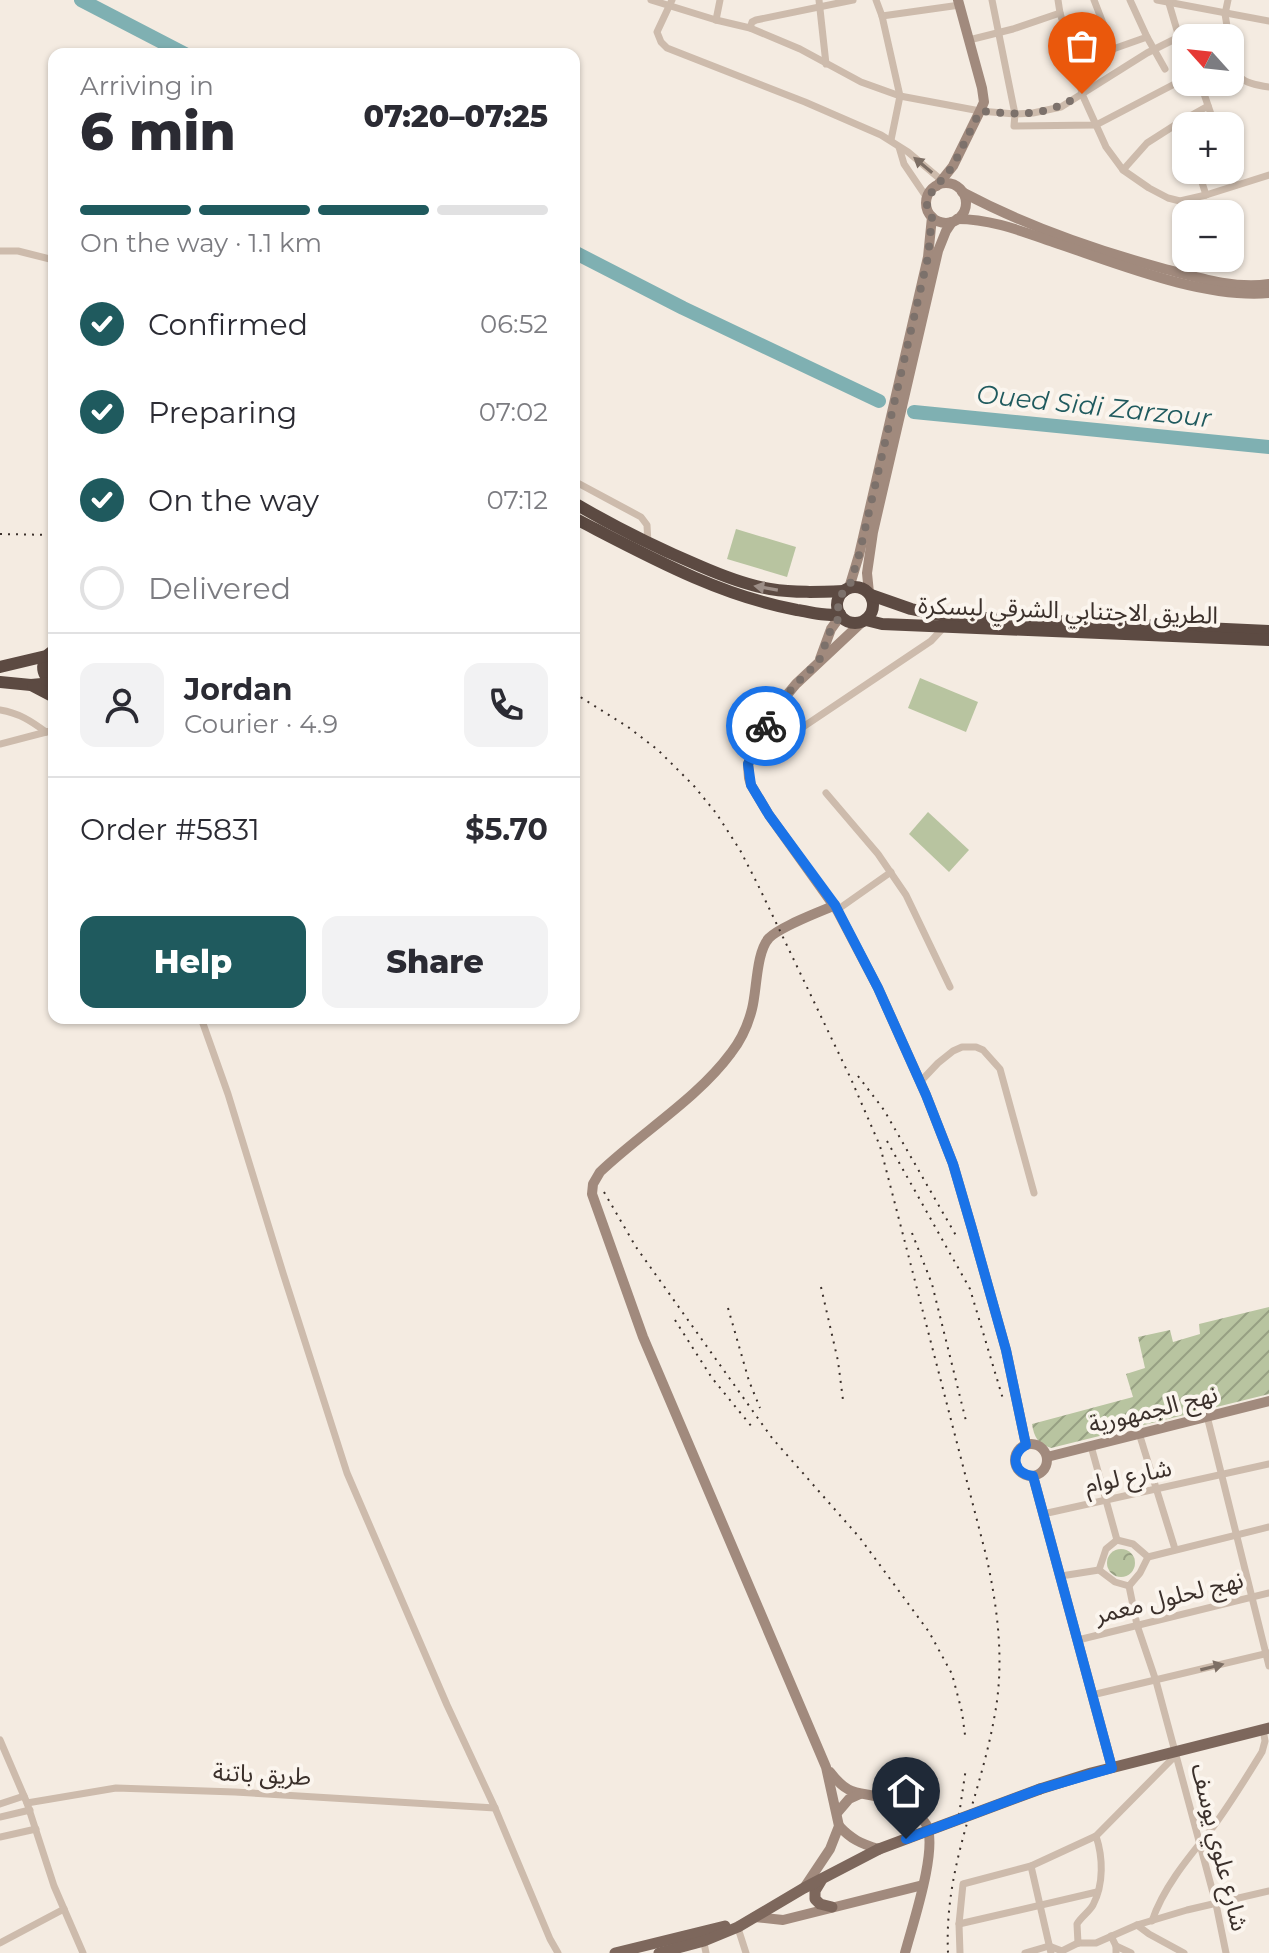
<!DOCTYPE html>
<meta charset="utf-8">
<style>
:root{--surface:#fff;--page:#f2f2f3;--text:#2b2b33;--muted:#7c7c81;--line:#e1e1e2;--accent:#1f5a5e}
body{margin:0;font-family:Montserrat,"Noto Sans Arabic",sans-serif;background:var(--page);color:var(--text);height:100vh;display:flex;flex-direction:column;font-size:30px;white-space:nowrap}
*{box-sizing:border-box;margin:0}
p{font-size:26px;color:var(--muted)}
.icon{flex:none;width:44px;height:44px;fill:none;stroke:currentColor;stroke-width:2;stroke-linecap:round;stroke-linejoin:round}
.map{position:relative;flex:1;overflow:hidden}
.sheet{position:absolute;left:48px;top:48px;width:532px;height:976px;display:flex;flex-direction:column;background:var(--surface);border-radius:16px;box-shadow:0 2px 6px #0004}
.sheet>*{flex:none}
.needle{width:52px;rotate:297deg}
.controls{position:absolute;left:1172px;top:24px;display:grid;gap:16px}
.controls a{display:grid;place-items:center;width:72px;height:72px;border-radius:16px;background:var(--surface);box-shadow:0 2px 6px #0004;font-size:40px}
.pin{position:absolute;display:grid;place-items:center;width:68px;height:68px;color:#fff;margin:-82px -34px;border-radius:50% 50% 50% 0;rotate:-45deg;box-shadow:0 0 8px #0007}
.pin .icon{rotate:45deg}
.courier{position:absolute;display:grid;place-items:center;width:80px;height:80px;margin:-40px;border:6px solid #1a73e8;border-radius:50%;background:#fff;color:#222;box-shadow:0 2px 10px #0007}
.summary em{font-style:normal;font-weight:800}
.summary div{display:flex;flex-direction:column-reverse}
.summary{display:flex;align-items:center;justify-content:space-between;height:136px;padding:0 32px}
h1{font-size:52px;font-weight:800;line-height:60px}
.bar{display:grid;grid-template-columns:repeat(4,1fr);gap:12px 8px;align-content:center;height:96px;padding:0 32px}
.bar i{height:10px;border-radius:6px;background:var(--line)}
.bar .current{background:var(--accent)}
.bar p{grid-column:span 4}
.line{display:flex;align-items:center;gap:20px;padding:0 32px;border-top:2px solid var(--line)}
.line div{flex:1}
.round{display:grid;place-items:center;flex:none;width:84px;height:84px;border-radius:16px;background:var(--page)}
ol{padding:0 32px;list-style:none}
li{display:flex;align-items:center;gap:24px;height:88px}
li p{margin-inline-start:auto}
li .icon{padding:8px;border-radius:50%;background:var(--accent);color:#fff;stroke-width:4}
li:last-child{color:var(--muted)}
li i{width:44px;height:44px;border:4px solid var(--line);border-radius:50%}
.button{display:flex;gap:16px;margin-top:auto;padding:16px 32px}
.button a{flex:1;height:92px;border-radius:16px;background:var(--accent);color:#fff;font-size:32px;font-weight:800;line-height:92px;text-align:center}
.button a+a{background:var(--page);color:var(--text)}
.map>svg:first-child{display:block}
.grass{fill:#b8c4a0}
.forest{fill:url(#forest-crowns)}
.garden{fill:url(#garden-furrows)}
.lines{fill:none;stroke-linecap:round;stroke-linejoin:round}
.river{stroke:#7fb0b2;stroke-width:14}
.street{stroke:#cdbbac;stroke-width:7}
.secondary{stroke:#a18a7d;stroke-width:10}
.primary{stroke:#7d675c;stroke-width:11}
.highway{stroke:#5c4a42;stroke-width:12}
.rail{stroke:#3b302b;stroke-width:2;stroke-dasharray:2 6;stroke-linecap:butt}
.primary-bridge{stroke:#7d675c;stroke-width:11}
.oneway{fill:#7d6f65}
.oneway2{fill:#9c8e87}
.done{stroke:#7c716b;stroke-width:8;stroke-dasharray:0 14.4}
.route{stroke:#1a73e8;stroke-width:10}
.labels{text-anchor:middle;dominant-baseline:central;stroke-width:8;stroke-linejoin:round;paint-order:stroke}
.street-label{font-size:24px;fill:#3b302b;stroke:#fbf5ee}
.water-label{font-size:26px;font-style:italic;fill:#1f5a5e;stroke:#fbf5ee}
</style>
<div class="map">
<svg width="1269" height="1953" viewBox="0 0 1269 1953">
<defs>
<pattern id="forest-crowns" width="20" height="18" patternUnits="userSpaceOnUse" patternTransform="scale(2)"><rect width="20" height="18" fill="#b8c4a0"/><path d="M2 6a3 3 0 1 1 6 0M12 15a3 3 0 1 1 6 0" fill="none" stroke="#97a083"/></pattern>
<pattern id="garden-furrows" width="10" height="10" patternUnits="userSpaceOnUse" patternTransform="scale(2)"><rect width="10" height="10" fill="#b8c4a0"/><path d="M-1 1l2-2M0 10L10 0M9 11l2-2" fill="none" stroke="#97a083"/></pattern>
</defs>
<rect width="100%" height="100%" fill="#f4ebe1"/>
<!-- grass -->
<g class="grass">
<path d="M736 529 796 547 787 577 727 559Z"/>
<path d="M920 678 978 702 966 732 908 708Z"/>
<path d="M928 812 969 850 949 872 909 834Z"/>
</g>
<!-- forest -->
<circle class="forest" cx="1121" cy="1563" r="14"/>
<!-- garden -->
<path class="garden" d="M1269 1307V1394L1051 1448C1038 1444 1034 1437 1032 1424L1133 1397 1126 1374 1145 1368 1138 1337 1170 1330 1173 1342 1200 1334 1199 1324Z"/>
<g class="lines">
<!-- river -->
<g class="river">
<path d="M81 0 185 54"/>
<path d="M574 252 683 308 879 401"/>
<path d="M914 412 1269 447"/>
</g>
<!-- street -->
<g class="street">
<path d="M651 0 716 20 750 28 800 49 861 82 900 96 980 111 1015 114 1033 113 1061 107 1147 53 1179 37"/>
<path d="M672 0 657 32 661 42 667 48 805 102 881 135 908 152 946 184"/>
<path d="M819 0 826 64"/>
<path d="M876 0 882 16 900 96 891 140"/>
<path d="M992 0 1015 114 1014 126 1096 125 1186 78"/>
<path d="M1058 0 1060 13 1077 69 1082 94 1106 147 1123 170 1149 188 1168 198 1180 201 1206 195 1269 175"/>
<path d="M1094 0 1113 49"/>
<path d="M1157 0 1269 21"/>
<path d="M1168 0 1179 37 1186 50"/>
<path d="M1228 0 1225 14 1229 38"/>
<path d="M882 16 960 5"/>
<path d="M716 20 720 0"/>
<path d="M750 28 752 22 756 20 853 0"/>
<path d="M1147 37 1165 69"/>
<path d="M969 40 1013 29 1060 13"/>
<path d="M1068 40 1105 31"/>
<path d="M1230 43C1238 76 1233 82 1269 87"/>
<path d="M1077 69 1113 49 1147 37 1130 0"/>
<path d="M1200 82 1215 126"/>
<path d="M1186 131 1183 120 1208 106"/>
<path d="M899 147 904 164 927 198"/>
<path d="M1123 170 1147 143 1183 120"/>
<path d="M1198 170 1206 195"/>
<path d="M1230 170 1235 185"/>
<path d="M0 251H18L54 260"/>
<path d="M574 481 641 517 647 525 648 544"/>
<path d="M0 710C19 713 31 721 46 732"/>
<path d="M0 744 54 730"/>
<path d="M748 764 931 641 945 626"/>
<path d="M826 793 878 854 906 895 950 987"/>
<path d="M837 910 891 872"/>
<path d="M201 1018 228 1094 283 1273 347 1473 447 1705 495 1808 550 1939 558 1953"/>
<path d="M920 1082 938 1063 953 1051 962 1047H976L983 1050 1000 1069 1034 1193"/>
<path d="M1207 1416 1269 1666"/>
<path d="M1139 1433 1175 1549"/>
<path d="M1091 1446 1117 1540"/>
<path d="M1043 1514 1269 1464"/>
<path d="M1117 1540 1133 1544 1148 1557 1140 1573 1129 1586 1115 1582 1099 1570 1106 1549Z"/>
<path d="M1148 1557 1269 1527"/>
<path d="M1061 1576 1099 1570"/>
<path d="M1129 1586 1137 1625 1156 1681 1216 1904 1226 1953"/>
<path d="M1078 1640 1269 1593"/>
<path d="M1092 1695 1269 1653"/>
<path d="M0 1740 27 1803 54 1886 83 1953"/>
<path d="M27 1803 116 1788 235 1792 495 1808"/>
<path d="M0 1804 24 1796"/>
<path d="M0 1817 30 1810"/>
<path d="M0 1837 36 1829"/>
<path d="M1031 1866 1051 1953"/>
<path d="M1152 1921C1163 1888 1188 1858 1210 1831 1229 1806 1246 1778 1262 1752L1265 1741 1263 1729"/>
<path d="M959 1924 1097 1892"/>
<path d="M737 1925 746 1953"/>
<path d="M1137 1925 1149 1934 1184 1953"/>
<path d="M1111 1936 1116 1946V1953"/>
<path d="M703 1938 706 1953"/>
<path d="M0 1943 64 1909"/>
<path d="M1078 1943H1096L1137 1925 1187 1910 1269 1891"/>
<path d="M1078 1943 1077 1924C1081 1917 1089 1912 1093 1905 1104 1884 1103 1857 1096 1836"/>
<path d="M1116 1946 1131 1953"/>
<path d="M960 1953 959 1924 963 1884 1031 1866 1096 1836 1176 1755"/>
<path d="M1025 1953 1049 1946 1062 1951 1078 1943"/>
</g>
<!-- secondary -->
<g class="secondary">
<circle cx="946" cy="203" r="20"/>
<path d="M937 186 953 166 980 111 984 102 982 88 958 0"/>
<path d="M962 192C1026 226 1095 250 1165 269 1199 278 1234 289 1269 284"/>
<path d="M957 219C991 219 1021 231 1053 242 1116 263 1203 299 1269 293"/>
<path d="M849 588 859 555 928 257 932 217"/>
<path d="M869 593 867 573 873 532 938 251 946 231 952 222"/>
<path d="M862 622 796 684 781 702 752 754 748 764 749 778 751 785 769 815 837 910 878 988 926 1095 953 1164 972 1229 1006 1350 1026 1445"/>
<path d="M820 659 831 629 841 615"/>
<circle cx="1031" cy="1460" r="16"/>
<path d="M1047 1457 1269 1401"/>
<path d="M1033 1476 1112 1768"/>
<path d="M830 1772C849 1797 857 1791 884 1798 898 1801 918 1811 926 1824 939 1847 912 1926 905 1953"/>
<path d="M837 1813 849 1799 860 1794"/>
<path d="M839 1826C851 1839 861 1844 879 1849"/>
<path d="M804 1888 830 1849 839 1826 826 1767 643 1337 592 1194 593 1184 600 1172C642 1132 697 1099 731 1053 742 1039 748 1025 752 1009 757 990 756 952 769 938 781 926 818 913 835 905"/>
<path d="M755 1917 783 1920 923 1885"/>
</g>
<!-- primary -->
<g class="primary">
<path d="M1040 1789 1091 1773 1269 1728"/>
<path d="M821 1881 815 1891V1899L820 1904 832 1907"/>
<path d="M615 1953 725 1926"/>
<path d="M659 1953 704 1941 738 1927 804 1888 879 1849"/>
</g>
<!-- highway -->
<g class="highway">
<path d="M574 503C615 527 657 548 700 566 723 576 746 585 770 589 795 593 819 592 844 591"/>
<path d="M574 518C646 555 717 595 797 610 811 612 826 617 840 614"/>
<circle cx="855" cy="605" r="18"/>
<path d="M871 595 911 609 944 616 1269 631"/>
<path d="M866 620 882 624 1269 640"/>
<path d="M54 650C40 659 39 674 54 684"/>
<path d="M0 667 46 656"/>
<path d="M0 682 31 685 53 683"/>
<path d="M33 686 54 697"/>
</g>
<!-- rail -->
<g class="rail">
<path d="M0 534 54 535"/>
<path d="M574 693 628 727 658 750 694 786 716 813 740 850 757 883 851 1079 880 1146 986 1555C998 1609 1005 1664 994 1719 979 1801 944 1867 948 1953"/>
<path d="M858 1076 884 1110 958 1239"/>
<path d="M887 1141 970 1289 1003 1399"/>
<path d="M604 1192 636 1247 772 1438 860 1538 929 1632 952 1674 962 1712 965 1735"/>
<path d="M912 1233 932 1284 966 1421"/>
<path d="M821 1287 838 1361 843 1400"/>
<path d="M728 1308 749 1381 760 1408"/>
<path d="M675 1320 712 1378 752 1427"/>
<path d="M959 1815 966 1768"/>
</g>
<!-- primary-bridge -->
<path class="primary-bridge" d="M879 1849 1040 1789"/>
</g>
<!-- one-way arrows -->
<defs><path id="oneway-solid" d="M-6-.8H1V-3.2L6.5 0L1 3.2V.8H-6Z" transform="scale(2)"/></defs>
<g class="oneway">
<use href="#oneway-solid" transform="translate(923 165) rotate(-140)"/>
<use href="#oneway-solid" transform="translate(1212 1667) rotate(-14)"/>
</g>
<use class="oneway2" href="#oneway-solid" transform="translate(766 588) rotate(-170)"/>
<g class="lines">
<!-- done -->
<path class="done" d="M766 726 781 702 796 684 819 661 831 629 841 615C835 604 838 595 849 588L859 555 928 257 932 217 927 210V198L953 166 980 111C1023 115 1045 117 1082 94"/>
<!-- route -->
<path class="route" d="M766 726 748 764 751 785 769 815 835 905 878 988 926 1095 953 1164 972 1229 1006 1350 1026 1445C1009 1455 1014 1474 1033 1476L1112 1768 1040 1789 906 1839"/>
</g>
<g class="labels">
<!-- street labels -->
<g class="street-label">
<text transform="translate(1068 610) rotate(2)">الطريق الاجتنابي الشرقي لبسكرة</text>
<text transform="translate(1153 1409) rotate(-14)">نهج الجمهورية</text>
<text transform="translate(1128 1476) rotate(-12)">شارع لوام</text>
<text transform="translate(1169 1597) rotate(-14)">نهج لحلول معمر</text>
<text transform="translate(262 1774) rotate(3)">طريق باتنة</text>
<text transform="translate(1220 1847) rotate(76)">شارع علوي يوسف</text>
</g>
<!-- water labels -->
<g class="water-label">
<text transform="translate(1094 406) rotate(6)">Oued Sidi Zarzour</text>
</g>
</g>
</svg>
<div class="controls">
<a><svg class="needle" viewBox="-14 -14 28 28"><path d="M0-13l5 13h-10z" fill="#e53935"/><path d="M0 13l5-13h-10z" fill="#7c7c81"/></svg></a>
<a>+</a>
<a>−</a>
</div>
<div class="pin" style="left:1082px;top:94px;background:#ea580c"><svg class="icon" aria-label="bag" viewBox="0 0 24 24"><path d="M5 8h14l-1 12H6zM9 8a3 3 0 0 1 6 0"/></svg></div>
<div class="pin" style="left:906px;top:1839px;background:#1f2937"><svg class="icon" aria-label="home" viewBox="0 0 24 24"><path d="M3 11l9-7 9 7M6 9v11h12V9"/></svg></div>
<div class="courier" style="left:766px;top:726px"><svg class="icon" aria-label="bike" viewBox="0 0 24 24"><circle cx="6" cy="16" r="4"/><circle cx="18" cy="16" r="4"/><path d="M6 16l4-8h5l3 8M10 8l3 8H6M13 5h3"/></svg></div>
<section class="sheet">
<div class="summary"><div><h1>6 min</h1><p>Arriving in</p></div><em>07:20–07:25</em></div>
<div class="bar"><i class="current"></i><i class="current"></i><i class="current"></i><i></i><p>On the way · 1.1 km</p></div>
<ol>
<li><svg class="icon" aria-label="check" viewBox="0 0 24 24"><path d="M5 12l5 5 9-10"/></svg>Confirmed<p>06:52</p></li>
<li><svg class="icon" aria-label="check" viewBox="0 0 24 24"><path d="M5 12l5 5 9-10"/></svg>Preparing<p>07:02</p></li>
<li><svg class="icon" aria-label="check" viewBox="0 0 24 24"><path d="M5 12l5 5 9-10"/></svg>On the way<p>07:12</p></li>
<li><i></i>Delivered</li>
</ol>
<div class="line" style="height:144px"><a class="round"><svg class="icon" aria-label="person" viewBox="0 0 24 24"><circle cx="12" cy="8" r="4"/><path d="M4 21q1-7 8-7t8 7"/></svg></a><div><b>Jordan</b><p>Courier · 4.9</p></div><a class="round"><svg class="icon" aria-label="phone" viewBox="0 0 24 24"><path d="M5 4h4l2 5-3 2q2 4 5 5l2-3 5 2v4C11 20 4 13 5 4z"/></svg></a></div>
<div class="line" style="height:104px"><div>Order #5831</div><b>$5.70</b></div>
<div class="button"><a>Help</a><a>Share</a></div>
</section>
</div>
